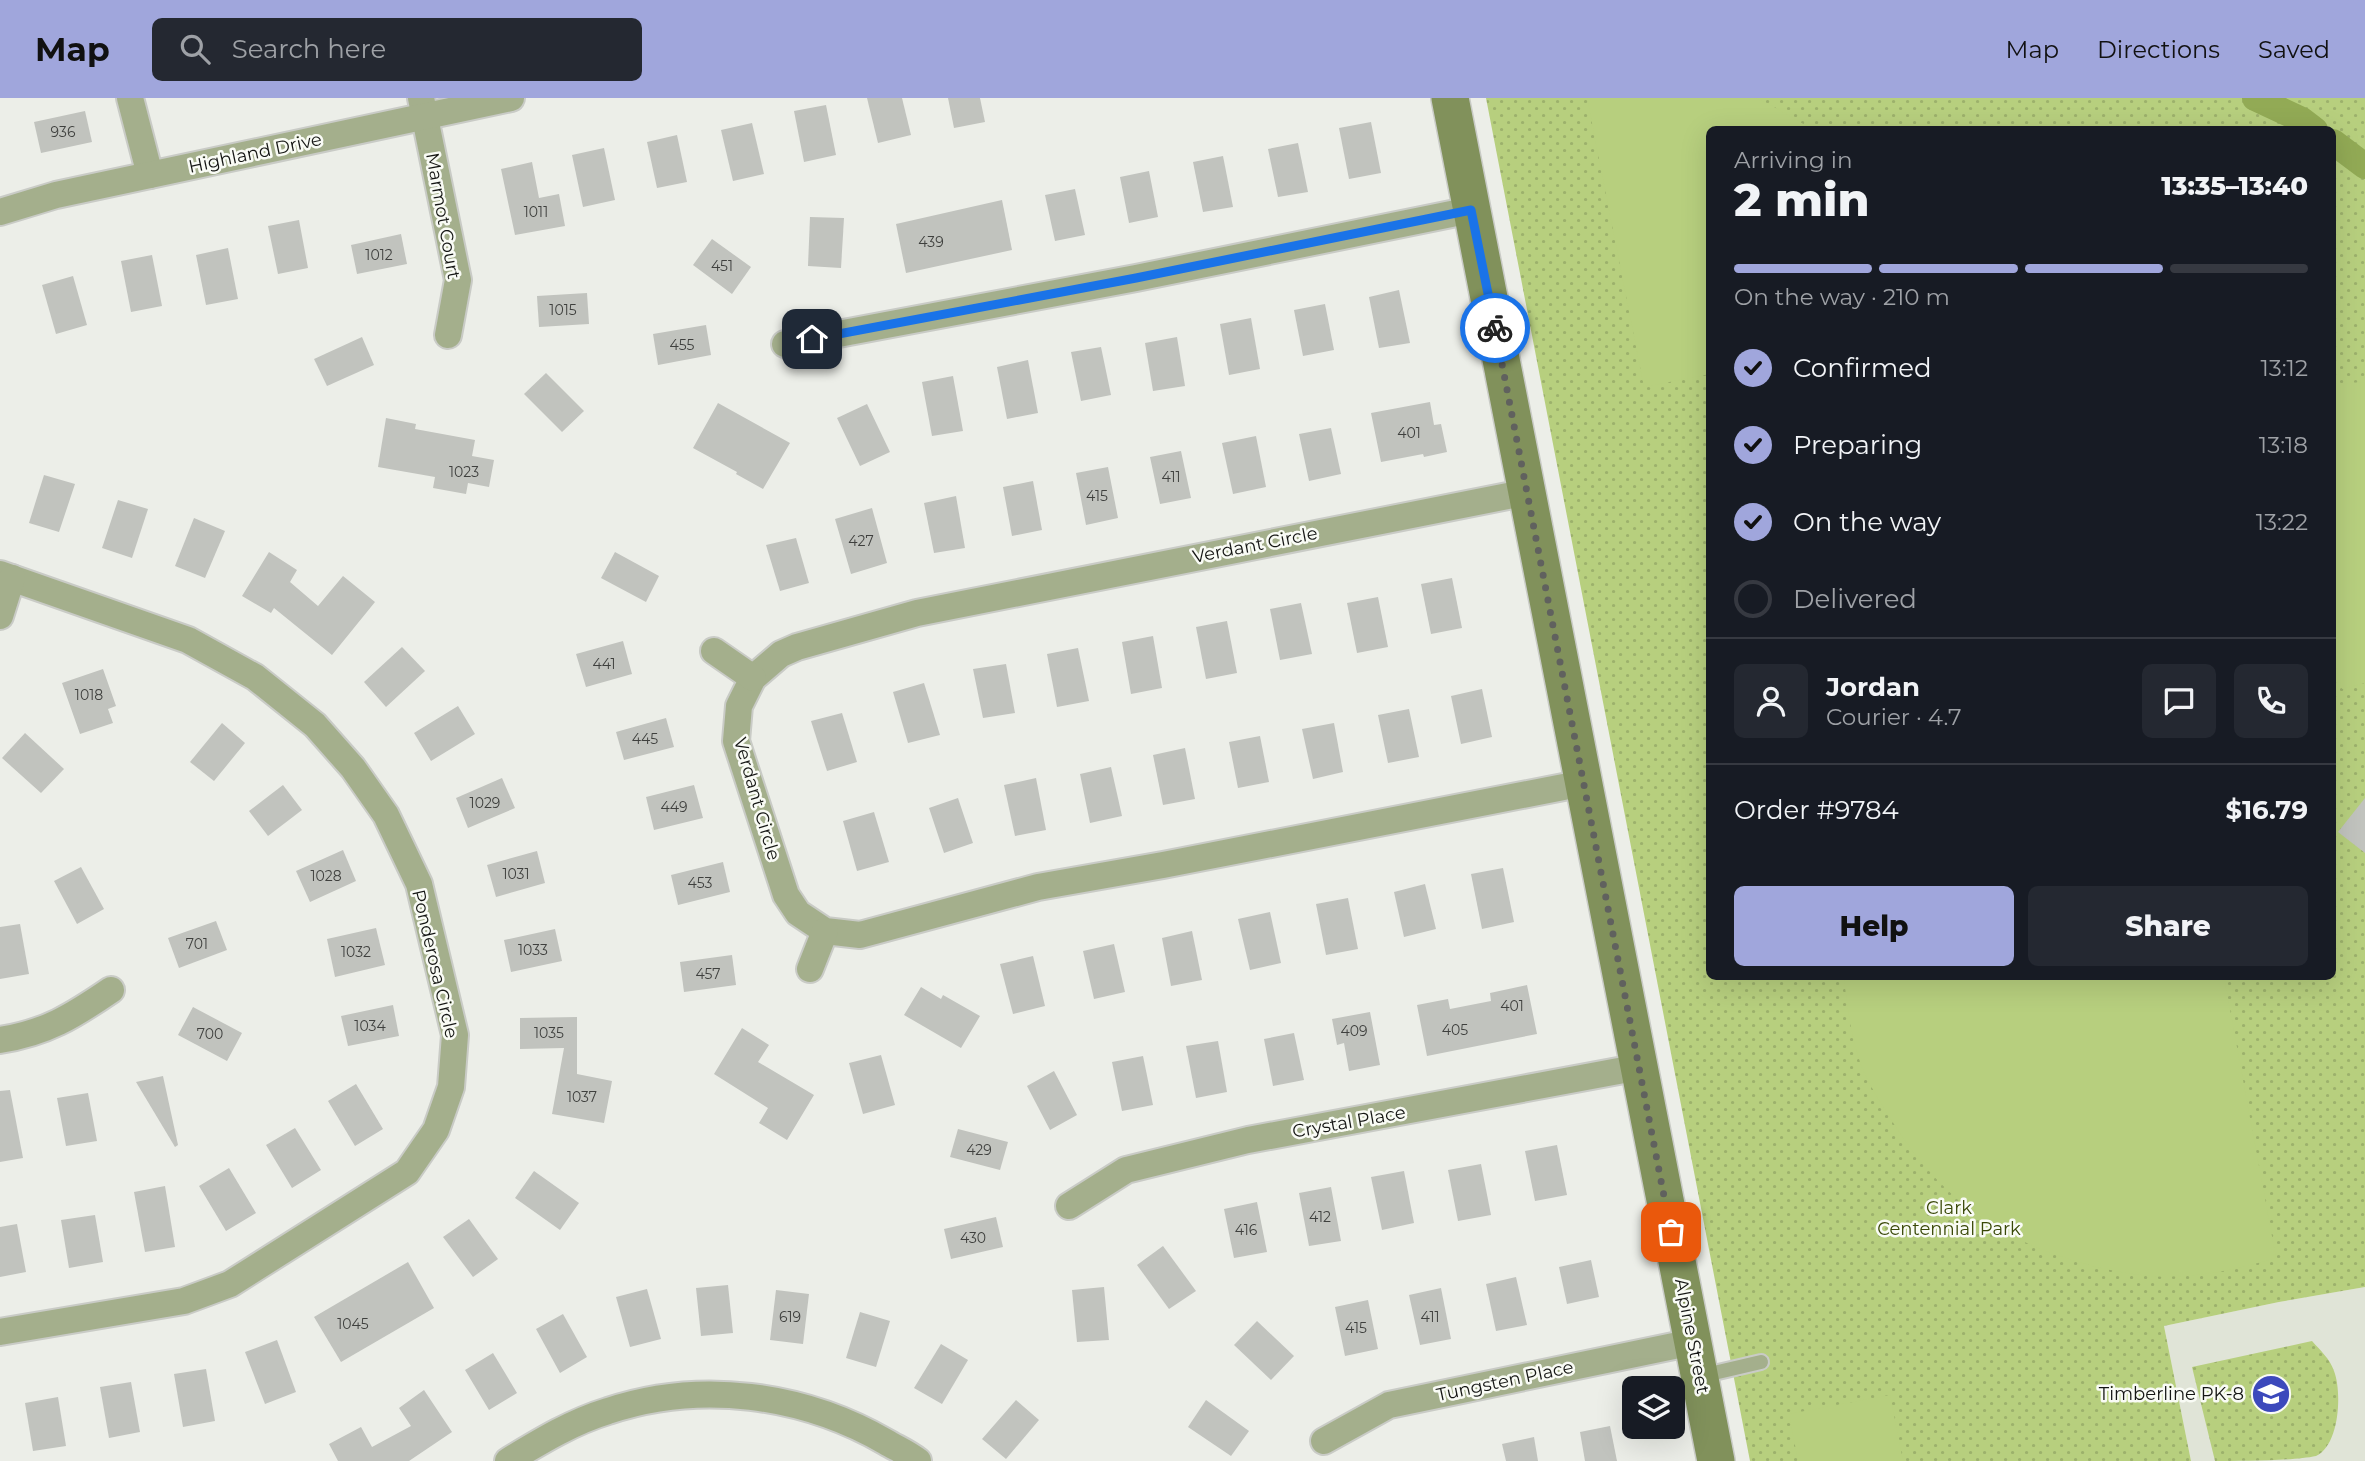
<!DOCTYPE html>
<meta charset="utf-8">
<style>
:root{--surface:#171b24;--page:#242831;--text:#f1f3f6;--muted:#9ea1a6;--line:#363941;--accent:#a0a6dc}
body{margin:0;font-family:Montserrat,sans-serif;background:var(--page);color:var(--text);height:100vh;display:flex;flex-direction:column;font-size:26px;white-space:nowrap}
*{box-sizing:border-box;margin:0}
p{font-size:23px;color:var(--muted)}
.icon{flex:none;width:38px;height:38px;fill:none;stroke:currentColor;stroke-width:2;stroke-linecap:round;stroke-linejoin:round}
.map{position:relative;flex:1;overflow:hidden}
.side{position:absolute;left:1706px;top:28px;width:630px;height:854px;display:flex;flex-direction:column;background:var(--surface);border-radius:10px;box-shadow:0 7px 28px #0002}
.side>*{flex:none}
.fabs{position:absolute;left:1622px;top:1278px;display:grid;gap:14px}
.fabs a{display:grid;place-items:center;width:63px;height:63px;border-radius:10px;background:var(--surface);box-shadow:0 7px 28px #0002;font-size:35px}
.pin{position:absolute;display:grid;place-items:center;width:60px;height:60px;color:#fff;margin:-30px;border-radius:14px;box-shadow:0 4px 10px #0006}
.courier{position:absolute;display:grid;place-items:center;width:70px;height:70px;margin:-35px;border:5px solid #1a73e8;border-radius:50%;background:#fff;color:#222;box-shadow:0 2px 9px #0007}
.headline em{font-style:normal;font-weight:800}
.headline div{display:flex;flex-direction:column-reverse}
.headline{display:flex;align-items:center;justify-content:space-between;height:119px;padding:0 28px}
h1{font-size:46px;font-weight:800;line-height:52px}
.bar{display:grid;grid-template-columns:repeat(4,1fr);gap:10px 7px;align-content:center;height:84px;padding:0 28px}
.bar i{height:9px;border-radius:5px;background:var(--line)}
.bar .on{background:var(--accent)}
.bar p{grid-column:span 4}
.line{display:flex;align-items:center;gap:18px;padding:0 28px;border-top:2px solid var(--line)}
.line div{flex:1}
.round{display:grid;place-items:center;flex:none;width:74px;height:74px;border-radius:10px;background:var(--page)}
ol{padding:0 28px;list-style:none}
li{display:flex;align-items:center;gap:21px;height:77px}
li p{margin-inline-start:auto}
li .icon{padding:7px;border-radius:50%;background:var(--accent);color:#111;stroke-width:4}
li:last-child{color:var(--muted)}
li i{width:38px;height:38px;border:4px solid var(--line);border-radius:50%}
.button{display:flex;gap:14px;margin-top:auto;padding:14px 28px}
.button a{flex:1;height:80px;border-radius:10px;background:var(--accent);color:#111;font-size:28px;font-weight:800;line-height:80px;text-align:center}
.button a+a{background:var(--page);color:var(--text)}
header{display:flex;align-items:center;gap:42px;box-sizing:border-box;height:98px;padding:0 35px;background:var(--accent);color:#111}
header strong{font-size:33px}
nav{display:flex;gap:38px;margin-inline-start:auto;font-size:24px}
.search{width:490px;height:63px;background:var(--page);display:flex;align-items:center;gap:18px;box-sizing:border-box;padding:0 24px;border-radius:10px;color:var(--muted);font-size:26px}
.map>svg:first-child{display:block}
.built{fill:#e0e4d7}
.park{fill:url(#park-dots);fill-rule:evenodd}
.garden{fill:#b7cf7e}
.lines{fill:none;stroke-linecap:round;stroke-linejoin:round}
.canal{stroke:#92aa55;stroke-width:26}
.building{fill:#c1c3be}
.lane-casing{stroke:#c9cbc6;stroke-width:18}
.street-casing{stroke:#c9cbc6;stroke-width:30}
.secondary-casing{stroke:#c9cbc6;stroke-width:40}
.lane{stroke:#a4af8c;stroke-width:14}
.street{stroke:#a4af8c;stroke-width:26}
.secondary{stroke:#81915b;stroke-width:37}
.done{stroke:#60615e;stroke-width:7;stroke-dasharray:0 12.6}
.route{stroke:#1a73e8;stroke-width:9}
.labels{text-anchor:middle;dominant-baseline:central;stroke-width:5;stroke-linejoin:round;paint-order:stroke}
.number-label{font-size:14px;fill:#3f403e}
.street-label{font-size:18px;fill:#141513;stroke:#f9fbf5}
.park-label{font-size:18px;fill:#394807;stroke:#f9fbf5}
.poi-label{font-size:18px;fill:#141513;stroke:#f9fbf5;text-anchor:end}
</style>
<header>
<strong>Map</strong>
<div class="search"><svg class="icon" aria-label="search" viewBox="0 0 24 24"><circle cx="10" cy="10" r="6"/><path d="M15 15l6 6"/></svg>Search here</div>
<nav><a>Map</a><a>Directions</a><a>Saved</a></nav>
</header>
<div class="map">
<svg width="2365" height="1363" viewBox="0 0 2365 1363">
<defs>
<pattern id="park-dots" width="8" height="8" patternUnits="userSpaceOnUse" patternTransform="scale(1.75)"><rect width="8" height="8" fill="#b7cf7e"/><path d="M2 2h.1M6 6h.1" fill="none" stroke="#9cb16c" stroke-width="1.8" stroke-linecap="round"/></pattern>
</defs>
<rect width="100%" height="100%" fill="#eceee8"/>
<!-- built -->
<path class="built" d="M2365 1189V1363H2191L2164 1228 2279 1204Z"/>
<!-- park -->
<g class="park">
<path d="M1486 0H2365V1189L2279 1204 2164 1228 2191 1363H1750ZM1710 32H2333V878H1710Z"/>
<path d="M2312 1243C2320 1252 2330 1261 2334 1273 2342 1293 2340 1347 2316 1358 2293 1363 2241 1363 2215 1363L2192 1269Z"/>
</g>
<!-- garden -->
<g class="garden">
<path d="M1587 0H1754L1769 6 1812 31 1710 32V276L1644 289Z"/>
<path d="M2365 284V585L2342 591 2333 559V286Z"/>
<path d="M1844 879H2224L2276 1160C2236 1172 2193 1181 2151 1178 2087 1173 2004 1144 1956 1100 1930 1077 1907 1048 1889 1018 1879 1002 1868 985 1861 967 1851 938 1847 909 1844 879Z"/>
<path d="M1890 1297 1903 1363H1798L1789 1316Z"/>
</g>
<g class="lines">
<!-- canal -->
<g class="canal">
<path d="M2255 0 2302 22 2315 32"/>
<path d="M2333 44 2365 68"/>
</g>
</g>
<!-- building -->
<g class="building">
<path d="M867 0H902L911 37 878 45Z"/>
<path d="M948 0H980L985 24 954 30Z"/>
<path d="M826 7 836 57 804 64 794 13Z"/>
<path d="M85 13 92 44 41 55 34 24Z"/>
<path d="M1371 24 1381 75 1349 81 1339 30Z"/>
<path d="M752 25 764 76 733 83 721 32Z"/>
<path d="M677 37 687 84 657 90 647 44Z"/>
<path d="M1298 45 1308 94 1278 99 1268 51Z"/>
<path d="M604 50 615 102 583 109 572 57Z"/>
<path d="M1223 58 1233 109 1203 114 1193 64Z"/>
<path d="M532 64 539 100 559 96 565 128 515 137 501 71Z"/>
<path d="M1149 73 1158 119 1129 125 1120 79Z"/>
<path d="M1075 91 1085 137 1055 143 1045 97Z"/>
<path d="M1002 102 1012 152 906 175 896 126Z"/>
<path d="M810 119 844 120 841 170 808 168Z"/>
<path d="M299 122 308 170 278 176 268 128Z"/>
<path d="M401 136 407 166 357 176 351 147Z"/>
<path d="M712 141 751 169 732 196 693 167Z"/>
<path d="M228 150 238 201 206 207 196 157Z"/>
<path d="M152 157 162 208 131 214 121 163Z"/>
<path d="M73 178 87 227 56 236 42 187Z"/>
<path d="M1399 192 1410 245 1379 250 1369 199Z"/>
<path d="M587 195 589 226 539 229 537 198Z"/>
<path d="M1325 206 1334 252 1303 258 1294 212Z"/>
<path d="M1251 220 1260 271 1229 277 1220 226Z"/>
<path d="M706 227 711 257 658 267 653 236Z"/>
<path d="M362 239 374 267 327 288 314 261Z"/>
<path d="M1177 239 1185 288 1153 293 1145 245Z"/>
<path d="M1101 249 1111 297 1081 303 1071 254Z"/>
<path d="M1028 262 1038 315 1007 321 997 269Z"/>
<path d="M546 275 584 313 562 334 524 296Z"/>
<path d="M953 278 963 333 932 338 922 284Z"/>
<path d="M1430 304 1434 327 1441 326 1447 354 1424 359 1423 356 1381 364 1371 315Z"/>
<path d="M718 305 790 345 763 391 736 376 737 374 693 350Z"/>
<path d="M867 306 890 354 860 368 837 320Z"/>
<path d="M386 320 416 326 415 331 475 342 472 358 494 362 489 389 468 385 466 396 433 390 435 379 378 369Z"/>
<path d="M1331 330 1341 376 1309 383 1299 336Z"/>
<path d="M1256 338 1266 389 1233 396 1222 345Z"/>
<path d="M1181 353 1191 400 1160 406 1150 359Z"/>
<path d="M1108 369 1118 420 1086 427 1076 375Z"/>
<path d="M44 377 75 386 59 434 29 425Z"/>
<path d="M1033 383 1042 432 1012 438 1003 389Z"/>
<path d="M956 398 965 450 934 455 924 405Z"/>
<path d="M118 402 148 411 132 460 102 450Z"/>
<path d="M872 410 887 465 851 476 835 421Z"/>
<path d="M194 420 225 433 205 480 175 468Z"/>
<path d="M796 440 809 485 780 493 766 447Z"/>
<path d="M269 454 297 472 290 484 318 508 343 478 375 504 332 557 274 510 271 515 242 498Z"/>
<path d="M615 454 659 478 646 504 601 480Z"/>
<path d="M1452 480 1462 530 1431 536 1421 486Z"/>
<path d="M1378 499 1388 549 1357 555 1347 505Z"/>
<path d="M1301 505 1312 556 1280 562 1270 511Z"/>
<path d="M1227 523 1237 575 1206 581 1196 529Z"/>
<path d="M1153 538 1162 590 1131 596 1122 544Z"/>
<path d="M623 543 632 576 586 589 576 556Z"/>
<path d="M402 549 425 573 386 609 364 584Z"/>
<path d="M1078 550 1089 603 1057 609 1047 556Z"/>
<path d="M1006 566 1015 615 983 620 973 571Z"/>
<path d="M103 571 116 608 108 611 113 625 80 636 62 585Z"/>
<path d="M924 585 940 637 908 645 893 594Z"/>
<path d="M1482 591 1492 639 1461 646 1451 598Z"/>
<path d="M458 608 475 636 431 663 414 635Z"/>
<path d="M1409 611 1419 659 1388 665 1378 617Z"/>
<path d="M842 615 857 664 827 673 811 623Z"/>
<path d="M666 620 674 649 624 662 616 634Z"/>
<path d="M222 625 245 645 214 683 190 664Z"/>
<path d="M1334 625 1343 674 1313 681 1302 631Z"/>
<path d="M25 635 64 671 41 695 2 660Z"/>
<path d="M1260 638 1269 684 1238 690 1229 644Z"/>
<path d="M1185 650 1195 701 1163 707 1153 657Z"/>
<path d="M1111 669 1122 718 1090 725 1080 676Z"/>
<path d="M502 680 515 710 468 730 456 700Z"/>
<path d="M1036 680 1046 732 1015 738 1004 687Z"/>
<path d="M283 687 302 712 268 738 249 713Z"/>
<path d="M694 687 703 720 654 732 646 699Z"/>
<path d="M958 700 973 745 944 755 929 710Z"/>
<path d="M2365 700V755L2338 734Z"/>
<path d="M874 714 889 764 857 773 843 723Z"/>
<path d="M343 752 356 783 310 804 296 773Z"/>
<path d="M537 753 545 785 496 799 487 767Z"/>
<path d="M723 764 730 794 678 807 671 777Z"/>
<path d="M81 769 104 811 77 826 54 783Z"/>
<path d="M1503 770 1514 824 1482 831 1471 776Z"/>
<path d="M1425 786 1436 831 1404 839 1394 794Z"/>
<path d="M1348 800 1358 851 1326 857 1316 806Z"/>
<path d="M1270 814 1281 865 1250 872 1238 821Z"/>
<path d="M216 823 227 852 179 870 168 840Z"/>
<path d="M20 826 29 876 0 881V829Z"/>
<path d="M376 830 385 867 335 879 327 841Z"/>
<path d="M555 831 562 863 511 874 504 842Z"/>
<path d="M1192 833 1202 882 1171 888 1162 840Z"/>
<path d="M1114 846 1125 894 1094 901 1083 853Z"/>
<path d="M732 857 736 887 684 894 680 864Z"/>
<path d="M1033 858 1045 908 1013 916 1000 866Z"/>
<path d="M1527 887 1537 936 1427 958 1417 907 1448 901 1450 911 1491 903 1490 895Z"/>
<path d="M921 889 941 901 943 897 980 918 961 950 904 917Z"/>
<path d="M393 907 399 938 348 948 341 918Z"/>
<path d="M193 909 242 935 227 963 178 937Z"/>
<path d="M1370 914 1380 967 1349 973 1344 945 1337 947 1332 921Z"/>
<path d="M577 919V976L612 983 604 1025 552 1016 564 950 520 951V920Z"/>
<path d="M742 930 769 947 758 964 814 997 787 1042 759 1025 768 1010 714 976Z"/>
<path d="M1294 935 1304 982 1273 988 1264 941Z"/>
<path d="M1218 943 1227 994 1196 1000 1186 948Z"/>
<path d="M881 957 895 1007 863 1016 849 965Z"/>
<path d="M1143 958 1153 1007 1122 1013 1112 964Z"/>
<path d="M1054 973 1077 1017 1050 1032 1027 988Z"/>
<path d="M163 978 178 1047 175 1049 136 984Z"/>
<path d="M356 986 383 1031 355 1048 328 1003Z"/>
<path d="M10 992 23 1060 0 1064V993Z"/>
<path d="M88 995 97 1043 66 1048 57 1000Z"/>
<path d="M295 1030 321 1072 292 1090 266 1047Z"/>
<path d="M958 1031 1008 1044 1000 1072 950 1059Z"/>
<path d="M1557 1047 1567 1097 1535 1103 1525 1053Z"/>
<path d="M1481 1066 1491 1117 1458 1123 1448 1072Z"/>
<path d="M229 1070 256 1115 226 1133 199 1088Z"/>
<path d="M534 1073 579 1105 560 1132 515 1100Z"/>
<path d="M1404 1073 1414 1125 1382 1132 1371 1079Z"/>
<path d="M165 1088 175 1149 145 1154 134 1094Z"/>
<path d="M1331 1089 1341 1143 1309 1148 1299 1095Z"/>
<path d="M1257 1104 1267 1154 1234 1160 1224 1111Z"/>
<path d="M95 1117 103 1164 69 1170 61 1122Z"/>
<path d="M996 1119 1003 1149 951 1161 944 1131Z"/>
<path d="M469 1121 498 1161 473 1179 443 1139Z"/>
<path d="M17 1126 26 1174 0 1179V1129Z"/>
<path d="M1163 1148 1196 1193 1169 1211 1137 1167Z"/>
<path d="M1591 1162 1599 1199 1567 1206 1559 1169Z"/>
<path d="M408 1164 434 1210 341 1264 314 1219Z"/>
<path d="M1516 1179 1527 1227 1496 1233 1486 1186Z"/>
<path d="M728 1187 733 1235 701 1238 696 1190Z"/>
<path d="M1104 1189 1109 1242 1077 1244 1072 1192Z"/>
<path d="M1441 1190 1451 1241 1420 1247 1409 1197Z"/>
<path d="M647 1191 661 1241 630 1249 616 1199Z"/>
<path d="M776 1192 809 1196 803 1246 770 1242Z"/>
<path d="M1368 1202 1378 1251 1345 1258 1335 1209Z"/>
<path d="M860 1214 890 1223 876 1269 846 1260Z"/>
<path d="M563 1216 587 1259 560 1275 536 1231Z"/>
<path d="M1257 1223 1294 1258 1271 1282 1234 1247Z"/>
<path d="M277 1242 296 1294 265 1306 245 1254Z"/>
<path d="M941 1246 968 1262 942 1306 914 1290Z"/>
<path d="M493 1255 517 1295 489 1312 465 1272Z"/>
<path d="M206 1271 215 1323 183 1329 174 1276Z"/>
<path d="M131 1284 140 1334 109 1340 100 1289Z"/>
<path d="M424 1292 452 1334 409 1363H338L329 1346 361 1329 372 1349 411 1328 399 1310Z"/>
<path d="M58 1299 66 1348 33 1353 25 1305Z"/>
<path d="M1016 1302 1039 1322 1006 1361 982 1341Z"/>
<path d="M1206 1302 1249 1333 1231 1358 1188 1329Z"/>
<path d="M1610 1328 1617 1363H1585L1580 1334Z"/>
<path d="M1534 1339 1538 1363H1506L1502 1346Z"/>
</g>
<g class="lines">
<!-- lane casing -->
<g class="lane-casing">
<path id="lane" d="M1701 1278 1761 1264"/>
</g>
<!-- street casing -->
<g class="street-casing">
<g id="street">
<path d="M130 0 150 77"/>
<path d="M421 0 458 182 448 237"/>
<path d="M0 114 56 97 511 0"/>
<path d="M785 246 1136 180 1471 112"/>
<path d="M1528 394 917 515 797 549 781 556 753 580 739 608 736 643 786 797 798 815 825 833 860 837 1038 789 1163 767 1584 685"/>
<path d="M0 476 188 542 255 579 315 627 353 670 386 717 419 786 455 937 451 989 436 1032 407 1074 230 1186 184 1203 0 1234"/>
<path d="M0 518 12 480"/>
<path d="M714 553 753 580"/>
<path d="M810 871 825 833"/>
<path d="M0 942C46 935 73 918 111 892"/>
<path d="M1069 1108 1126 1072 1248 1042 1640 969"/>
<path d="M1324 1343 1389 1307 1693 1244"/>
<path d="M508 1363C541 1343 572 1324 608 1313 700 1282 803 1296 886 1344 896 1350 908 1355 918 1363"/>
</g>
</g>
<!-- secondary casing -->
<g class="secondary-casing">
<path id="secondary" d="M1450 0 1716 1363"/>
</g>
<!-- lane -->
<use href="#lane" class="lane"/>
<!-- street -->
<use href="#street" class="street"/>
<!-- secondary -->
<use href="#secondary" class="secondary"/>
</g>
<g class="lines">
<!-- done -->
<path class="done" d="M1495 230 1671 1134"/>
<!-- route -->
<path class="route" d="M812 241 1136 180 1471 112 1495 230"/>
</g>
<!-- icons -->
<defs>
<g id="school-disc" transform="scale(2.0125)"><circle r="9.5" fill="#3c49bc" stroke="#f9fbf5"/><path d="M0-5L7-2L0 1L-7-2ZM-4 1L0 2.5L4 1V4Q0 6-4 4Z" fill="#fff"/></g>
</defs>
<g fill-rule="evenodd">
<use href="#school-disc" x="2271" y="1296"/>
</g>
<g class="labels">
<!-- number labels -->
<g class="number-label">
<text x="63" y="34">936</text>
<text x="536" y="114">1011</text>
<text x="931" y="144">439</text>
<text x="379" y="157">1012</text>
<text x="722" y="168">451</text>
<text x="563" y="212">1015</text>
<text x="682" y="247">455</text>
<text x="1409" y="335">401</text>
<text x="464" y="374">1023</text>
<text x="1171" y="379">411</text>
<text x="1097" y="398">415</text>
<text x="861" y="443">427</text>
<text x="604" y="566">441</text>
<text x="89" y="597">1018</text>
<text x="645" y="641">445</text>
<text x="485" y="705">1029</text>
<text x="674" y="709">449</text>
<text x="516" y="776">1031</text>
<text x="326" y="778">1028</text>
<text x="700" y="785">453</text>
<text x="197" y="846">701</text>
<text x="533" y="852">1033</text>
<text x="356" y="854">1032</text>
<text x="708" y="876">457</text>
<text x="1512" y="908">401</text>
<text x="370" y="928">1034</text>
<text x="1455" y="932">405</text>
<text x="1354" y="933">409</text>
<text x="549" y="935">1035</text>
<text x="210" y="936">700</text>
<text x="582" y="999">1037</text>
<text x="979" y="1052">429</text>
<text x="1320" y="1119">412</text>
<text x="1246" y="1132">416</text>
<text x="973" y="1140">430</text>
<text x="790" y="1219">619</text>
<text x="1430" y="1219">411</text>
<text x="353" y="1226">1045</text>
<text x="1356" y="1230">415</text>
</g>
<!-- street labels -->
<g class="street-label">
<text transform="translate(255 55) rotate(-12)">Highland Drive</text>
<text transform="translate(443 118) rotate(80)">Marmot Court</text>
<text transform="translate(1255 447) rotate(-11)">Verdant Circle</text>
<text transform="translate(757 701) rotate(74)">Verdant Circle</text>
<text transform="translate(435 866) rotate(77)">Ponderosa Circle</text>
<text transform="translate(1349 1024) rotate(-10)">Crystal Place</text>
<text transform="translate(1692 1238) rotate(79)">Alpine Street</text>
<text transform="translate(1505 1283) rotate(-12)">Tungsten Place</text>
</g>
<!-- park labels -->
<g class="park-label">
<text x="1949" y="1110">Clark<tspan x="1949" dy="21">Centennial Park</tspan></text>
</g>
<!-- poi labels -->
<g class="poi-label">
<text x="2244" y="1296">Timberline PK-8</text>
</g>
</g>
</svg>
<div class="fabs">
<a><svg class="icon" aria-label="layers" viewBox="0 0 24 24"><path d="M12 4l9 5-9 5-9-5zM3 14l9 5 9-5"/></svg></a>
</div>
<div class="pin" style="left:1671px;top:1134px;background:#ea580c"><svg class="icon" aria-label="bag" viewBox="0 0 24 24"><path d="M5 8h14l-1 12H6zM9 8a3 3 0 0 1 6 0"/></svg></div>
<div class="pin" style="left:812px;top:241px;background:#1f2937"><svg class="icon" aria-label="home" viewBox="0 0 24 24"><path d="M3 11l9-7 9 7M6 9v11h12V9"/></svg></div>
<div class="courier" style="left:1495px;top:230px"><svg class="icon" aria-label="bike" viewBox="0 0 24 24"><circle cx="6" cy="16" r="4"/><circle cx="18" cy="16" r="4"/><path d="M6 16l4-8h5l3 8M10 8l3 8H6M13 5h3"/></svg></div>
<section class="side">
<div class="headline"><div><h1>2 min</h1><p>Arriving in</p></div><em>13:35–13:40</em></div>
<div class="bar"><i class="on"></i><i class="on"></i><i class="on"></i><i></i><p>On the way · 210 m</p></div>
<ol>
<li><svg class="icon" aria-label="check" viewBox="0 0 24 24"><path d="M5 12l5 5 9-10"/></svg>Confirmed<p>13:12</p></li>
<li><svg class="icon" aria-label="check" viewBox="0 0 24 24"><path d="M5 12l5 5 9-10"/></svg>Preparing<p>13:18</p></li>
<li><svg class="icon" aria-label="check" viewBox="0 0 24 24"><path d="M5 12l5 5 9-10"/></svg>On the way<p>13:22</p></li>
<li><i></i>Delivered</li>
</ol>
<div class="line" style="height:126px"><a class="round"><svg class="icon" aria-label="person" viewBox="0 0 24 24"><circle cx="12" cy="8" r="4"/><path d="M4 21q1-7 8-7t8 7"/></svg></a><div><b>Jordan</b><p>Courier · 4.7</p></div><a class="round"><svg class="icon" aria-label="chat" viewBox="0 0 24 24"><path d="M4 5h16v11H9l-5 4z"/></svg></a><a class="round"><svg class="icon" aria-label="phone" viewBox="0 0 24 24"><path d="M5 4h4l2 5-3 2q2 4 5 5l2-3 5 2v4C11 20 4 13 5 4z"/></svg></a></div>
<div class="line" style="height:91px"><div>Order #9784</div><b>$16.79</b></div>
<div class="button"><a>Help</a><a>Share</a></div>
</section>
</div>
